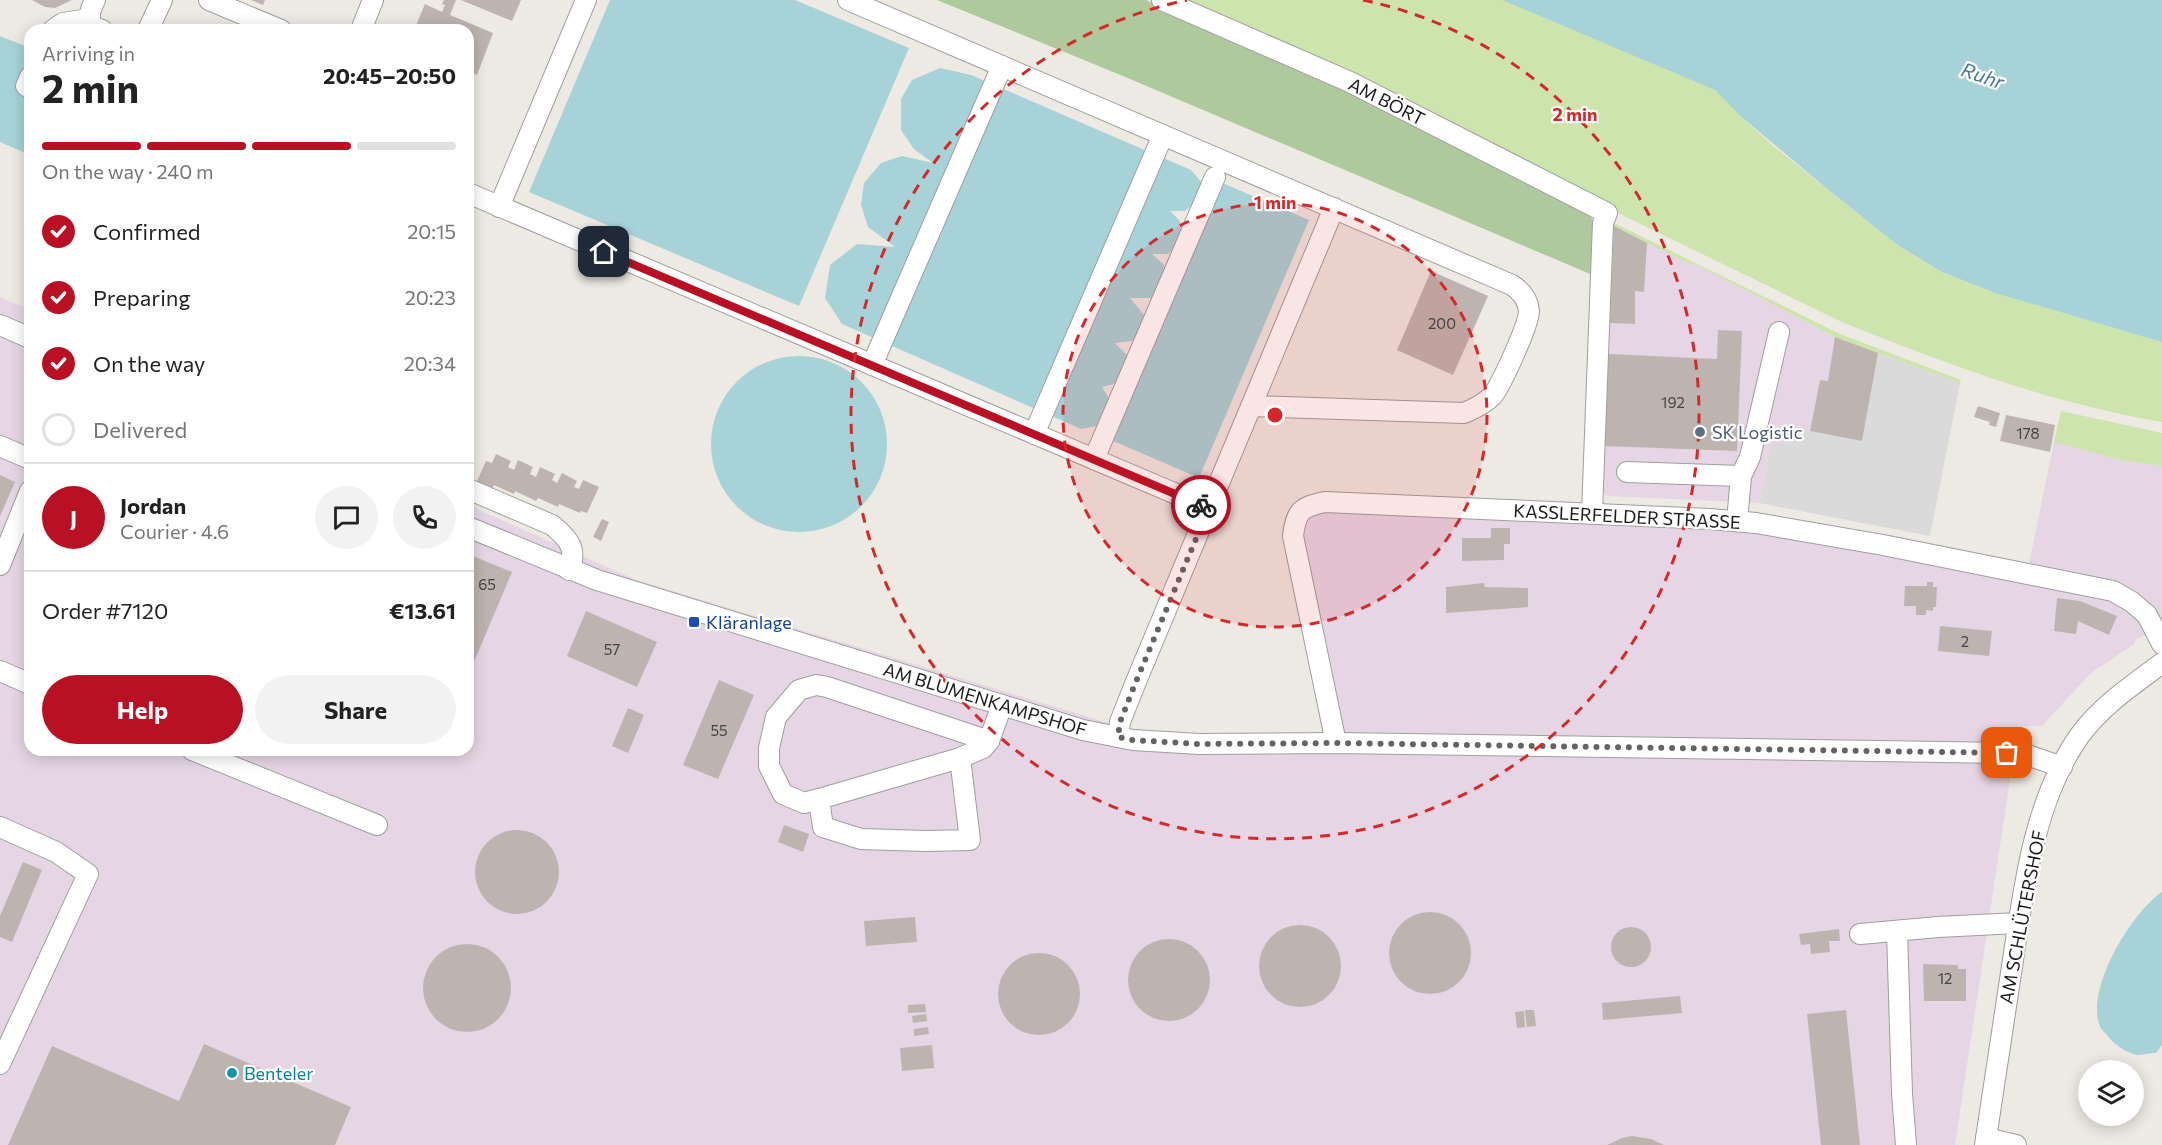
<!DOCTYPE html>
<meta charset="utf-8">
<style>
:root{--surface:#fff;--page:#f2f2f2;--text:#222;--muted:#767676;--line:#e0e0e0;--accent:#ba1024}
body{margin:0;font-family:Commissioner,sans-serif;background:var(--page);color:var(--text);height:100vh;display:flex;flex-direction:column;font-size:22px;white-space:nowrap}
*{box-sizing:border-box;margin:0}
p{font-size:20px;color:var(--muted)}
.icon{flex:none;width:33px;height:33px;fill:none;stroke:currentColor;stroke-width:2;stroke-linecap:round;stroke-linejoin:round}
.map{position:relative;flex:1;overflow:hidden}
.panel{position:absolute;left:24px;top:24px;width:450px;height:732px;display:flex;flex-direction:column;background:var(--surface);border-radius:18px;box-shadow:0 3px 15px #0003}
.panel>*{flex:none}
.buttons{position:absolute;left:2078px;top:1060px;display:grid;gap:12px}
.buttons a{display:grid;place-items:center;width:66px;height:66px;border-radius:50%;background:var(--surface);box-shadow:0 3px 15px #0003;font-size:30px}
.pin{position:absolute;display:grid;place-items:center;width:51px;height:51px;color:#fff;margin:-26px;border-radius:12px;box-shadow:0 3px 9px #0006}
.courier{position:absolute;display:grid;place-items:center;width:60px;height:60px;margin:-30px;border:4px solid #ba1024;border-radius:50%;background:#fff;color:#222;box-shadow:0 2px 8px #0007}
.head em{font-style:normal;font-weight:700}
.head div{display:flex;flex-direction:column-reverse}
.head{display:flex;align-items:center;justify-content:space-between;height:102px;padding:0 18px}
h1{font-size:39px;font-weight:700;line-height:45px}
.bar{display:grid;grid-template-columns:repeat(4,1fr);gap:9px 6px;align-content:center;height:72px;padding:0 18px}
.bar i{height:8px;border-radius:4px;background:var(--line)}
.bar .on{background:var(--accent)}
.bar p{grid-column:span 4}
.line{display:flex;align-items:center;gap:15px;padding:0 18px;border-top:2px solid var(--line)}
.line div{flex:1}
.round{display:grid;place-items:center;flex:none;width:63px;height:63px;border-radius:32px;background:var(--page)}
ol{padding:0 18px;list-style:none}
li{display:flex;align-items:center;gap:18px;height:66px}
li p{margin-inline-start:auto}
li .icon{padding:6px;border-radius:50%;background:var(--accent);color:#fff;stroke-width:4}
li:last-child{color:var(--muted)}
li i{width:33px;height:33px;border:3px solid var(--line);border-radius:50%}
.button{display:flex;gap:12px;margin-top:auto;padding:12px 18px}
.button a{flex:1;height:69px;border-radius:36px;background:var(--accent);color:#fff;font-size:24px;font-weight:700;line-height:69px;text-align:center}
.button a+a{background:var(--page);color:var(--text)}
.map>svg:first-child{display:block}
.residential{fill:#dbdada}
.industrial{fill:#e6d6e5}
.grass{fill:#cee4ad}
.forest{fill:#aec99b}
.water{fill:#a7d2d8}
.building{fill:#bdb4b0}
.lines{fill:none;stroke-linecap:round;stroke-linejoin:round}
.minor-casing{stroke:#9e9e9e;stroke-width:22}
.minor{stroke:#fff;stroke-width:20}
.done{stroke:#666462;stroke-width:6;stroke-dasharray:0 10.8}
.route{stroke:#ba1024;stroke-width:8}
.ring{fill:none;stroke:#d62828;stroke-width:3;stroke-dasharray:10 8}
.service-dot{fill:#5c6f8a;stroke:#fff;stroke-width:2}
.transit-dot{fill:#1a4fb4;stroke:#fff;stroke-width:2}
.culture-dot{fill:#0f9aa8;stroke:#fff;stroke-width:2}
.labels{text-anchor:middle;dominant-baseline:central;stroke-width:4.5;stroke-linejoin:round;paint-order:stroke}
.number-label{font-size:15px;fill:#454342}
.street-label{font-size:18px;fill:#1d1d1d;stroke:#fff}
.service-label{font-size:18px;fill:#4e5e75;stroke:#fff;text-anchor:start}
.transit-label{font-size:18px;fill:#164399;stroke:#fff;text-anchor:start}
.culture-label{font-size:18px;fill:#0d838f;stroke:#fff;text-anchor:start}
.water-label{font-size:20px;font-style:italic;fill:#4b7995;stroke:#fff}
.centre{fill:#d62828;stroke:#fff;stroke-width:3}
.ring-label{font-size:18px;text-anchor:middle;font-weight:bold;fill:#d62828;stroke:#fff;stroke-width:4.5;stroke-linejoin:round;paint-order:stroke}
</style>
<div class="map">
<svg width="2162" height="1145" viewBox="0 0 2162 1145">
<rect width="100%" height="100%" fill="#ede9e3"/>
<!-- residential -->
<path class="residential" d="M1878 353 1960 383 1930 536 1759 503 1771 443 1794 427 1862 441Z"/>
<!-- industrial -->
<g class="industrial">
<path d="M1614 226 1690 264 1693 263 1835 337 1878 353 1872 389 1820 380 1810 431 1794 428 1785 435 1782 445 1771 443 1759 503 1608 496 1603 493Z"/>
<path d="M0 297 30 310V750H468V505L636 580 1175 743H1336L1293 536 1308 506 1756 523 2027 574 2054 442 2120 460 2162 466V629L2136 639 2134 644 2090 674 2042 726H2018L1955 1145H0Z"/>
</g>
<!-- grass -->
<g class="grass">
<path d="M1180 0H1502L1698 82 1715 90 1739 115 1772 145 1896 244 1942 272 1995 293 2162 342V422C2052 404 1947 364 1844 323Z"/>
<path d="M1612 222 1840 334 1961 380 1960 383 1835 337 1693 263 1690 264 1614 227 1603 493 1599 491Z"/>
<path d="M2061 411 2162 433V466L2120 460 2054 442Z"/>
</g>
<!-- forest -->
<path class="forest" d="M937 0H1146L1350 90 1589 213 1594 223 1595 276 1123 76Z"/>
<!-- water -->
<g class="water">
<path d="M610 0H795L909 48 799 306 529 192Z"/>
<path d="M1502 0H2162V342L1995 293 1942 272 1896 244 1825 187 1739 115 1715 90Z"/>
<path d="M0 36 30 48V155L0 142Z"/>
<path d="M940 68 971 75 1191 170 1202 183 1199 199 1185 211H1170L1180 221 1182 239 1168 254H1152L1164 265 1163 286 1151 298H1130L1144 315V329L1132 341 1115 343 1128 356 1127 371 1114 384 1102 387 1108 397 1109 413 1097 426 1081 429 842 324 825 298 830 265 857 244 895 247 868 227 861 205 864 183 881 163 902 156 933 163 914 149 901 130V99L912 80Z"/>
<path d="M1220 182 1309 220 1199 478 1111 440Z"/>
<circle cx="799" cy="444" r="88"/>
<path d="M2162 892V1045L2156 1053C2150 1053 2143 1055 2137 1055 2127 1053 2113 1044 2107 1035 2104 1032 2100 1028 2099 1024 2087 986 2132 912 2162 892Z"/>
</g>
<!-- building -->
<g class="building">
<path d="M32 0H72L55 8 45 7Z"/>
<path d="M251 0H265L263 5Z"/>
<path d="M444 0H456L450 15 493 33 477 75 468 71V30H414L425 4 442 12 445 5 442 4Z"/>
<path d="M461 0H521L512 21Z"/>
<path d="M1614 226 1647 243 1644 292 1635 291V324L1610 323Z"/>
<path d="M1431 271 1488 296 1453 375 1397 350Z"/>
<path d="M1718 330 1742 331 1737 451 1604 446 1609 354 1717 359Z"/>
<path d="M1835 337 1878 353 1862 441 1810 431 1820 380 1828 381Z"/>
<path d="M1978 406 2000 413 1996 427 1989 425 1990 422 1974 417Z"/>
<path d="M2006 415 2055 425 2050 452 2000 441Z"/>
<path d="M468 451 474 453 468 467Z"/>
<path d="M496 454 511 461 508 467 514 470 518 460 533 467 530 474 536 477 540 467 555 474 552 480 557 483 562 473 577 481 574 487 579 489 583 480 599 487 587 513 581 511 580 513 559 504 558 507 538 498 536 501 515 491 514 494 494 485 493 488 477 481 486 461 492 463Z"/>
<path d="M0 475 15 482 0 516Z"/>
<path d="M602 519 609 522 601 541 593 537Z"/>
<path d="M1491 528H1510V544H1504V560L1462 561V538H1491Z"/>
<path d="M468 554 512 572 468 676Z"/>
<path d="M1927 582H1933V587H1937L1936 607H1933V611L1926 610V615H1916V606H1904L1905 586H1927Z"/>
<path d="M1484 583 1485 587 1528 588V607L1446 613V587Z"/>
<path d="M2057 598 2080 601 2117 616 2109 635 2078 621 2076 634 2054 631Z"/>
<path d="M586 611 657 642 637 687 567 656Z"/>
<path d="M1940 626 1992 631 1989 656 1938 651Z"/>
<path d="M719 680 754 695 718 779 683 765Z"/>
<path d="M628 708 644 715 628 753 612 746Z"/>
<path d="M784 825 809 834 803 852 778 842Z"/>
<circle cx="517" cy="872" r="42"/>
<path d="M23 862 42 870 12 942 0 937V916Z"/>
<circle cx="1430" cy="953" r="41"/>
<path d="M915 917 917 942 866 946 864 921Z"/>
<circle cx="1300" cy="966" r="41"/>
<circle cx="1631" cy="947" r="20"/>
<path d="M1839 929 1840 941H1829L1830 952 1811 954 1810 944 1801 945 1799 934Z"/>
<circle cx="1169" cy="980" r="41"/>
<circle cx="467" cy="988" r="44"/>
<circle cx="1039" cy="994" r="41"/>
<path d="M1923 964 1958 965V969H1966V1001H1924Z"/>
<path d="M1680 996 1682 1013 1603 1020 1602 1003Z"/>
<path d="M925 1004 926 1012 908 1013V1005Z"/>
<path d="M1525 1010H1534L1536 1026 1527 1027Z"/>
<path d="M1846 1010 1860 1145H1821L1807 1014Z"/>
<path d="M1524 1011 1525 1027 1517 1028 1515 1012Z"/>
<path d="M926 1014 927 1021 913 1023 912 1016Z"/>
<path d="M928 1027 929 1034 914 1036V1029Z"/>
<path d="M204 1044 351 1107 335 1145H8L52 1046 179 1101Z"/>
<path d="M932 1045 934 1068 902 1071 900 1048Z"/>
<path d="M1632 1136 1651 1139 1664 1145H1607L1622 1138Z"/>
</g>
<g class="lines">
<!-- minor casing -->
<g class="minor-casing">
<g id="minor">
<path d="M95 0C90 10 88 16 92 26L102 30"/>
<path d="M209 0 281 30"/>
<path d="M848 0 1512 285C1521 291 1528 299 1529 311 1529 324 1501 386 1492 396 1484 404 1474 409 1464 413L1251 406"/>
<path d="M1162 0 1350 82 1607 213 1603 223 1592 513"/>
<path d="M53 30 63 23 89 19"/>
<path d="M148 30 162 0"/>
<path d="M361 30 373 0"/>
<path d="M26 86 30 77"/>
<path d="M468 193 1209 508"/>
<path d="M499 207 586 0"/>
<path d="M0 325 30 338"/>
<path d="M872 365 1002 66"/>
<path d="M1034 434 1163 135"/>
<path d="M0 446 30 459"/>
<path d="M1094 459 1215 177"/>
<path d="M1627 472 1741 476"/>
<path d="M468 489 552 525C568 538 578 549 569 570"/>
<path d="M1737 521 1741 476 1750 457 1779 332"/>
<path d="M468 527 597 580 1083 730 1133 740 1199 744 1336 743 2007 753 2030 756 2062 767"/>
<path d="M0 565 30 491"/>
<path d="M0 671 30 684"/>
<path d="M1118 737 1120 722 1135 684 1334 208"/>
<path d="M1336 743 1293 536C1296 511 1301 507 1325 502L1710 519 1756 523 1883 545 2113 591 2132 602 2147 615 2162 644"/>
<path d="M192 750 377 825"/>
<path d="M960 758 819 799 823 827 861 839 926 841 970 840 960 758 983 748 989 741 1002 705"/>
<path d="M819 799 804 803 783 794 769 766V748L776 717 799 690 816 685 827 687 989 741"/>
<path d="M0 827 56 852 88 874 0 1064"/>
<path d="M1897 931 1902 1093 1906 1145"/>
<path d="M1860 934 1938 927 2018 923"/>
<path d="M1986 1138 2016 1145"/>
<path d="M1985 1145C1994 1083 2004 1022 2013 960 2024 885 2035 798 2080 735 2102 705 2133 685 2162 663"/>
</g>
</g>
<!-- minor -->
<use href="#minor" class="minor"/>
</g>
<g class="lines">
<!-- done -->
<path class="done" d="M1201 505 1209 508 1135 684 1120 722 1118 737 1132 740 1199 744 1336 743 2007 753"/>
<!-- route -->
<path class="route" d="M604 252 1201 505"/>
</g>
<!-- distance rings -->
<circle cx="1275" cy="415" r="212" fill="#d62828" fill-opacity=".12"/>
<g class="ring">
<circle cx="1275" cy="415" r="212"/>
<path d="M1363 0A424 424 0 1 1 1187 0"/>
</g>
<!-- markers -->
<circle class="service-dot" cx="1700" cy="432" r="6"/>
<rect class="transit-dot" x="688" y="616" width="12" height="12" rx="3"/>
<circle class="culture-dot" cx="232" cy="1073" r="6"/>
<g class="labels">
<!-- number labels -->
<g class="number-label">
<text x="1442" y="323">200</text>
<text x="1673" y="402">192</text>
<text x="2028" y="433">178</text>
<text x="487" y="584">65</text>
<text x="1965" y="641">2</text>
<text x="612" y="649">57</text>
<text x="719" y="730">55</text>
<text x="1945" y="978">12</text>
</g>
<!-- street labels -->
<g class="street-label">
<text transform="translate(1387 101) rotate(27)">AM BÖRT</text>
<text transform="translate(1627 516) rotate(3)">KASSLERFELDER STRASSE</text>
<text transform="translate(985 699) rotate(17)">AM BLUMENKAMPSHOF</text>
<text transform="translate(2022 917) rotate(-79)">AM SCHLÜTERSHOF</text>
</g>
<!-- service labels -->
<g class="service-label">
<text x="1712" y="432">SK Logistic</text>
</g>
<!-- transit labels -->
<g class="transit-label">
<text x="706" y="622">Kläranlage</text>
</g>
<!-- culture labels -->
<g class="culture-label">
<text x="244" y="1073">Benteler</text>
</g>
<!-- water labels -->
<g class="water-label">
<text transform="translate(1983 75) rotate(19)">Ruhr</text>
</g>
</g>
<circle cx="1275" cy="415" r="9" class="centre"/>
<g class="ring-label">
<text x="1575" y="121">2 min</text>
<text x="1275" y="209">1 min</text>
</g>
</svg>
<div class="buttons">
<a><svg class="icon" aria-label="layers" viewBox="0 0 24 24"><path d="M12 4l9 5-9 5-9-5zM3 14l9 5 9-5"/></svg></a>
</div>
<div class="pin" style="left:2007px;top:753px;background:#ea580c"><svg class="icon" aria-label="bag" viewBox="0 0 24 24"><path d="M5 8h14l-1 12H6zM9 8a3 3 0 0 1 6 0"/></svg></div>
<div class="pin" style="left:604px;top:252px;background:#1f2937"><svg class="icon" aria-label="home" viewBox="0 0 24 24"><path d="M3 11l9-7 9 7M6 9v11h12V9"/></svg></div>
<div class="courier" style="left:1201px;top:505px"><svg class="icon" aria-label="bike" viewBox="0 0 24 24"><circle cx="6" cy="16" r="4"/><circle cx="18" cy="16" r="4"/><path d="M6 16l4-8h5l3 8M10 8l3 8H6M13 5h3"/></svg></div>
<section class="panel">
<div class="head"><div><h1>2 min</h1><p>Arriving in</p></div><em>20:45–20:50</em></div>
<div class="bar"><i class="on"></i><i class="on"></i><i class="on"></i><i></i><p>On the way · 240 m</p></div>
<ol>
<li><svg class="icon" aria-label="check" viewBox="0 0 24 24"><path d="M5 12l5 5 9-10"/></svg>Confirmed<p>20:15</p></li>
<li><svg class="icon" aria-label="check" viewBox="0 0 24 24"><path d="M5 12l5 5 9-10"/></svg>Preparing<p>20:23</p></li>
<li><svg class="icon" aria-label="check" viewBox="0 0 24 24"><path d="M5 12l5 5 9-10"/></svg>On the way<p>20:34</p></li>
<li><i></i>Delivered</li>
</ol>
<div class="line" style="height:108px"><b class="round" style="background:var(--accent);color:#fff">J</b><div><b>Jordan</b><p>Courier · 4.6</p></div><a class="round"><svg class="icon" aria-label="chat" viewBox="0 0 24 24"><path d="M4 5h16v11H9l-5 4z"/></svg></a><a class="round"><svg class="icon" aria-label="phone" viewBox="0 0 24 24"><path d="M5 4h4l2 5-3 2q2 4 5 5l2-3 5 2v4C11 20 4 13 5 4z"/></svg></a></div>
<div class="line" style="height:78px"><div>Order #7120</div><b>€13.61</b></div>
<div class="button"><a>Help</a><a>Share</a></div>
</section>
</div>
